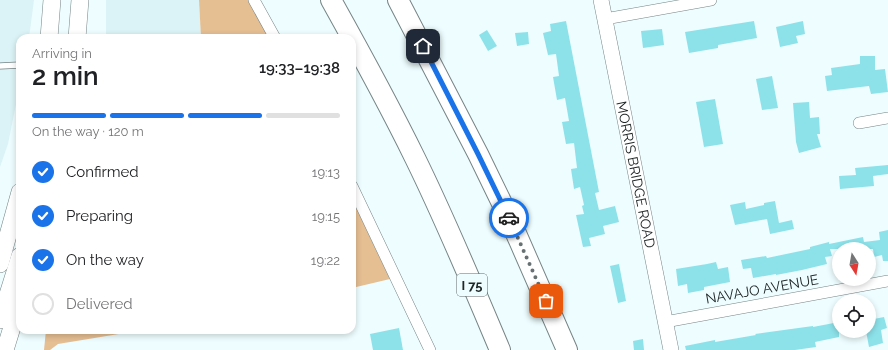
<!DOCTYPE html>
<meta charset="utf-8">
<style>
:root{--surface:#fff;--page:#f2f2f2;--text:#202124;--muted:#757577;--line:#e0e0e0;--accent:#1a73e8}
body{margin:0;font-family:Raleway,sans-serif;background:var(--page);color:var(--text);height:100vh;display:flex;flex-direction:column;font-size:15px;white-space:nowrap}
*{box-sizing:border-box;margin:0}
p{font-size:13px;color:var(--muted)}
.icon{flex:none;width:22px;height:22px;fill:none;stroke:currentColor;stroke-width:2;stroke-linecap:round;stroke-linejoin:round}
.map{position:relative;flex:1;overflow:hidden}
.details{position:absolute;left:16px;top:34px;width:340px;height:300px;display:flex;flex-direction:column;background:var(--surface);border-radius:12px;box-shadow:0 2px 6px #0003}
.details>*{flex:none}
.needle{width:26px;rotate:169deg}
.buttons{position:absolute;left:832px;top:242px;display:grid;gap:8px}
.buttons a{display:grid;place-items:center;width:44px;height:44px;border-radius:50%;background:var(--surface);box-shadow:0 2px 6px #0003;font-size:20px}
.pin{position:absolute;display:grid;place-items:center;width:34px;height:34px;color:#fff;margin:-17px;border-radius:8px;box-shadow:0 2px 6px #0006}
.courier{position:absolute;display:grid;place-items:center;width:40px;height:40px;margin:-20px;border:3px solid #1a73e8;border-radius:50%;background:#fff;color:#222;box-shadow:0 1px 5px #0007}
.headline em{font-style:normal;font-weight:600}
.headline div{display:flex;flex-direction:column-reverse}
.headline{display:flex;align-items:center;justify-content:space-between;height:68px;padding:0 16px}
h1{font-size:26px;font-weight:600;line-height:30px}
.bar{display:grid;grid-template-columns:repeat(4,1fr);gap:6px 4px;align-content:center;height:48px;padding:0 16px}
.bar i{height:5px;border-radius:3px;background:var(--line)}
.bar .selected{background:var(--accent)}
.bar p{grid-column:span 4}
ol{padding:0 16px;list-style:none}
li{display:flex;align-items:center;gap:12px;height:44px}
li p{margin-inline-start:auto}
li .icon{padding:4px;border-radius:50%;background:var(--accent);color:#fff;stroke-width:4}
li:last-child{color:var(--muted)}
li i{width:22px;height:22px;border:2px solid var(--line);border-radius:50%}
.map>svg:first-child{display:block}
.built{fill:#dbf3f6}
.green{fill:#e5be92}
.building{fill:#8de2ea}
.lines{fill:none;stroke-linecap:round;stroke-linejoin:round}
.lane-casing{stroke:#768485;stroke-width:7}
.street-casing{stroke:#768485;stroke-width:12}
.secondary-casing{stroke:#768485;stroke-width:16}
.primary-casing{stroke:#768485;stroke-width:18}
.highway-casing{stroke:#768485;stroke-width:22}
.lane{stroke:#fff;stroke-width:5.5}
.street{stroke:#fff;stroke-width:11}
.secondary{stroke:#fff;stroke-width:15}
.primary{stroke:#fff;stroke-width:17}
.highway{stroke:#fff;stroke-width:20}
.done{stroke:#687172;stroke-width:4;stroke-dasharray:0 7.2}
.route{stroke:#1a73e8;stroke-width:5}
.labels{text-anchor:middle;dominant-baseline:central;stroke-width:4;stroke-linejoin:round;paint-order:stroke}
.shield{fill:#eefdff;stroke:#5e6667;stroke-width:1}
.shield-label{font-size:13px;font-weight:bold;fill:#202626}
.street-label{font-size:14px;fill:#202626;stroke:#eefdff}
</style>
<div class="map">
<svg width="888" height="350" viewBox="0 0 888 350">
<rect width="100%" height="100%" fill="#eefdff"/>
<!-- built -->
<g class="built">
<path d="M0 0H34L29 38H20V84L8 144 0 167Z"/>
<path d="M106 0H199L201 38H106Z"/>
</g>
<!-- green -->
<g class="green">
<path d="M199 0H248L269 38H201Z"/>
<path d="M352 199 390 279 352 288Z"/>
<path d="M46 330H143L58 344 50 350H44Z"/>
</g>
<!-- building -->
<g class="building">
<path d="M566 21 599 192 595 193 599 210 615 206 619 222 603 226 605 234 589 238 591 246 583 247 576 215 584 214 582 206 584 205 580 187 574 189 571 169 577 168 574 143 566 144 562 122 569 121 565 98 557 100 553 77 559 76 556 54 548 55 543 33 551 31 550 24Z"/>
<path d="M754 21 757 38 718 45V48L689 53 685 32Z"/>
<path d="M803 21 805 34 796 36 798 43 780 47 776 27Z"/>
<path d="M662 29 664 45 643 48 641 31Z"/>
<path d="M487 30 497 46 488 51 479 35Z"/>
<path d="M528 32 529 44 517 46 515 33Z"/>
<path d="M860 56H875V70L885 69 888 92 871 94 869 86 827 91 825 76 832 75 831 68 860 64Z"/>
<path d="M772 76 778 108 762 110 756 79Z"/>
<path d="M715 99 723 144 704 147 696 102Z"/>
<path d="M809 102 810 118 819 117 820 134H817L821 147 799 153 796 142 793 103Z"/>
<path d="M888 165V174L873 176 874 186 840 189 839 176 856 175 855 168Z"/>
<path d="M775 201 779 223 792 220 794 229 770 234 767 219 735 225 730 205 745 202 746 209 764 205V203Z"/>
<path d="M888 230V261H883L882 255 874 257 873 249H830L832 256 825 257 827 264 802 270 776 275V274L753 278 751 268 743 269 741 260 766 256 767 258 810 249V247L829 242V244L863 237 864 242 880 240 879 232Z"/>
<path d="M716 262 718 269 728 267 730 282 704 287V290L688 293 687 284 678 286 676 269 707 264Z"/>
<path d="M619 264 626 301 618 303 610 266Z"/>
<path d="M884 317 887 328 881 330 883 343 869 347 866 331H869V320Z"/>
<path d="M839 322V337L815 342 816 347 795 350H686L685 346 715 340V342L756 335 755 334 813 326V327Z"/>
<path d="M399 328 403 350H373L370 334Z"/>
<path d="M643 339 644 350H634L633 341Z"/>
</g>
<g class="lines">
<!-- lane casing -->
<g class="lane-casing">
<path id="lane" d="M0 66 20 65"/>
</g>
<!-- street casing -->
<g class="street-casing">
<g id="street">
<path d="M254 0 275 38"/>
<path d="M605 19 711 0"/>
<path d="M859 123 888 118"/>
<path d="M352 186 430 350"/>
<path d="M665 322 888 281"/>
</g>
</g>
<!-- secondary casing -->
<g class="secondary-casing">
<g id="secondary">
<path id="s1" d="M601 0 671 350"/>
</g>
</g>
<!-- primary casing -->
<g class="primary-casing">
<g id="primary">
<path d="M49 38 52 0"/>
<path d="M77 38 80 0"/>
<path d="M0 264 20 192"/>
<path d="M0 320 20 256"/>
<path d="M5 350 20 301"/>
</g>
</g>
<!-- highway casing -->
<g class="highway-casing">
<g id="highway">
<path d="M331 0C360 52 389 105 415 158 446 221 473 286 500 350"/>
<path d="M398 0 478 154 511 222 567 350"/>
</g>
</g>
<!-- lane -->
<use href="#lane" class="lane"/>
<!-- street -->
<use href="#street" class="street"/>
<!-- secondary -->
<use href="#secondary" class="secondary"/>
<!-- primary -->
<use href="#primary" class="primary"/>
<!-- highway -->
<use href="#highway" class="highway"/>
</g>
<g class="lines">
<!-- done -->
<path class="done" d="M509 218 546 301"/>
<!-- route -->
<path class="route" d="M423 46 478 154 509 218"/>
</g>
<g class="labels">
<!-- shield labels -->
<rect class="shield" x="457" y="274" width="30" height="22" rx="3"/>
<g class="shield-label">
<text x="472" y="285">I 75</text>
</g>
<!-- street labels -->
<g class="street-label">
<text stroke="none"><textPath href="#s1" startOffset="178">MORRIS BRIDGE ROAD</textPath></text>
<text transform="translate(762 289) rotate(-10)">NAVAJO AVENUE</text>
</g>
</g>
</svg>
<div class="buttons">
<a><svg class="needle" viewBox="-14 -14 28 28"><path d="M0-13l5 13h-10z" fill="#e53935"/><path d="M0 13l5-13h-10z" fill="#757577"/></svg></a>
<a><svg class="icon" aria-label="locate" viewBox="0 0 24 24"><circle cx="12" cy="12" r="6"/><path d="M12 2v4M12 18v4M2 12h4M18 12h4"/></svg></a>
</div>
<div class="pin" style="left:546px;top:301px;background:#ea580c"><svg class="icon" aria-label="bag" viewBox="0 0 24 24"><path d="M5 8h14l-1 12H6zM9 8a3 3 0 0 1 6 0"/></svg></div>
<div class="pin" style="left:423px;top:46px;background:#1f2937"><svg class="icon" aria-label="home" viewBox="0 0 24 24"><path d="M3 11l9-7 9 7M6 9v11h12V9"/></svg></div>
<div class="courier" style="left:509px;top:218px"><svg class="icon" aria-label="car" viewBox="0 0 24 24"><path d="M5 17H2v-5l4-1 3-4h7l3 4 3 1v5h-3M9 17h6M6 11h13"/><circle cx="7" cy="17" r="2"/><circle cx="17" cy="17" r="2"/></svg></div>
<section class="details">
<div class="headline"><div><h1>2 min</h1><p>Arriving in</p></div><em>19:33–19:38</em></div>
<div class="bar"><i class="selected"></i><i class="selected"></i><i class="selected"></i><i></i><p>On the way · 120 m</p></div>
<ol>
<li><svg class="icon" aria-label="check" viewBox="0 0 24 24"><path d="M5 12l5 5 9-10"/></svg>Confirmed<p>19:13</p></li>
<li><svg class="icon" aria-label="check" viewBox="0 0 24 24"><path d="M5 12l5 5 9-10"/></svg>Preparing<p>19:15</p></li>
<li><svg class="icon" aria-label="check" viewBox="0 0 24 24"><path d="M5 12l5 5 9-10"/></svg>On the way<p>19:22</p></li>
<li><i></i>Delivered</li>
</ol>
</section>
</div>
